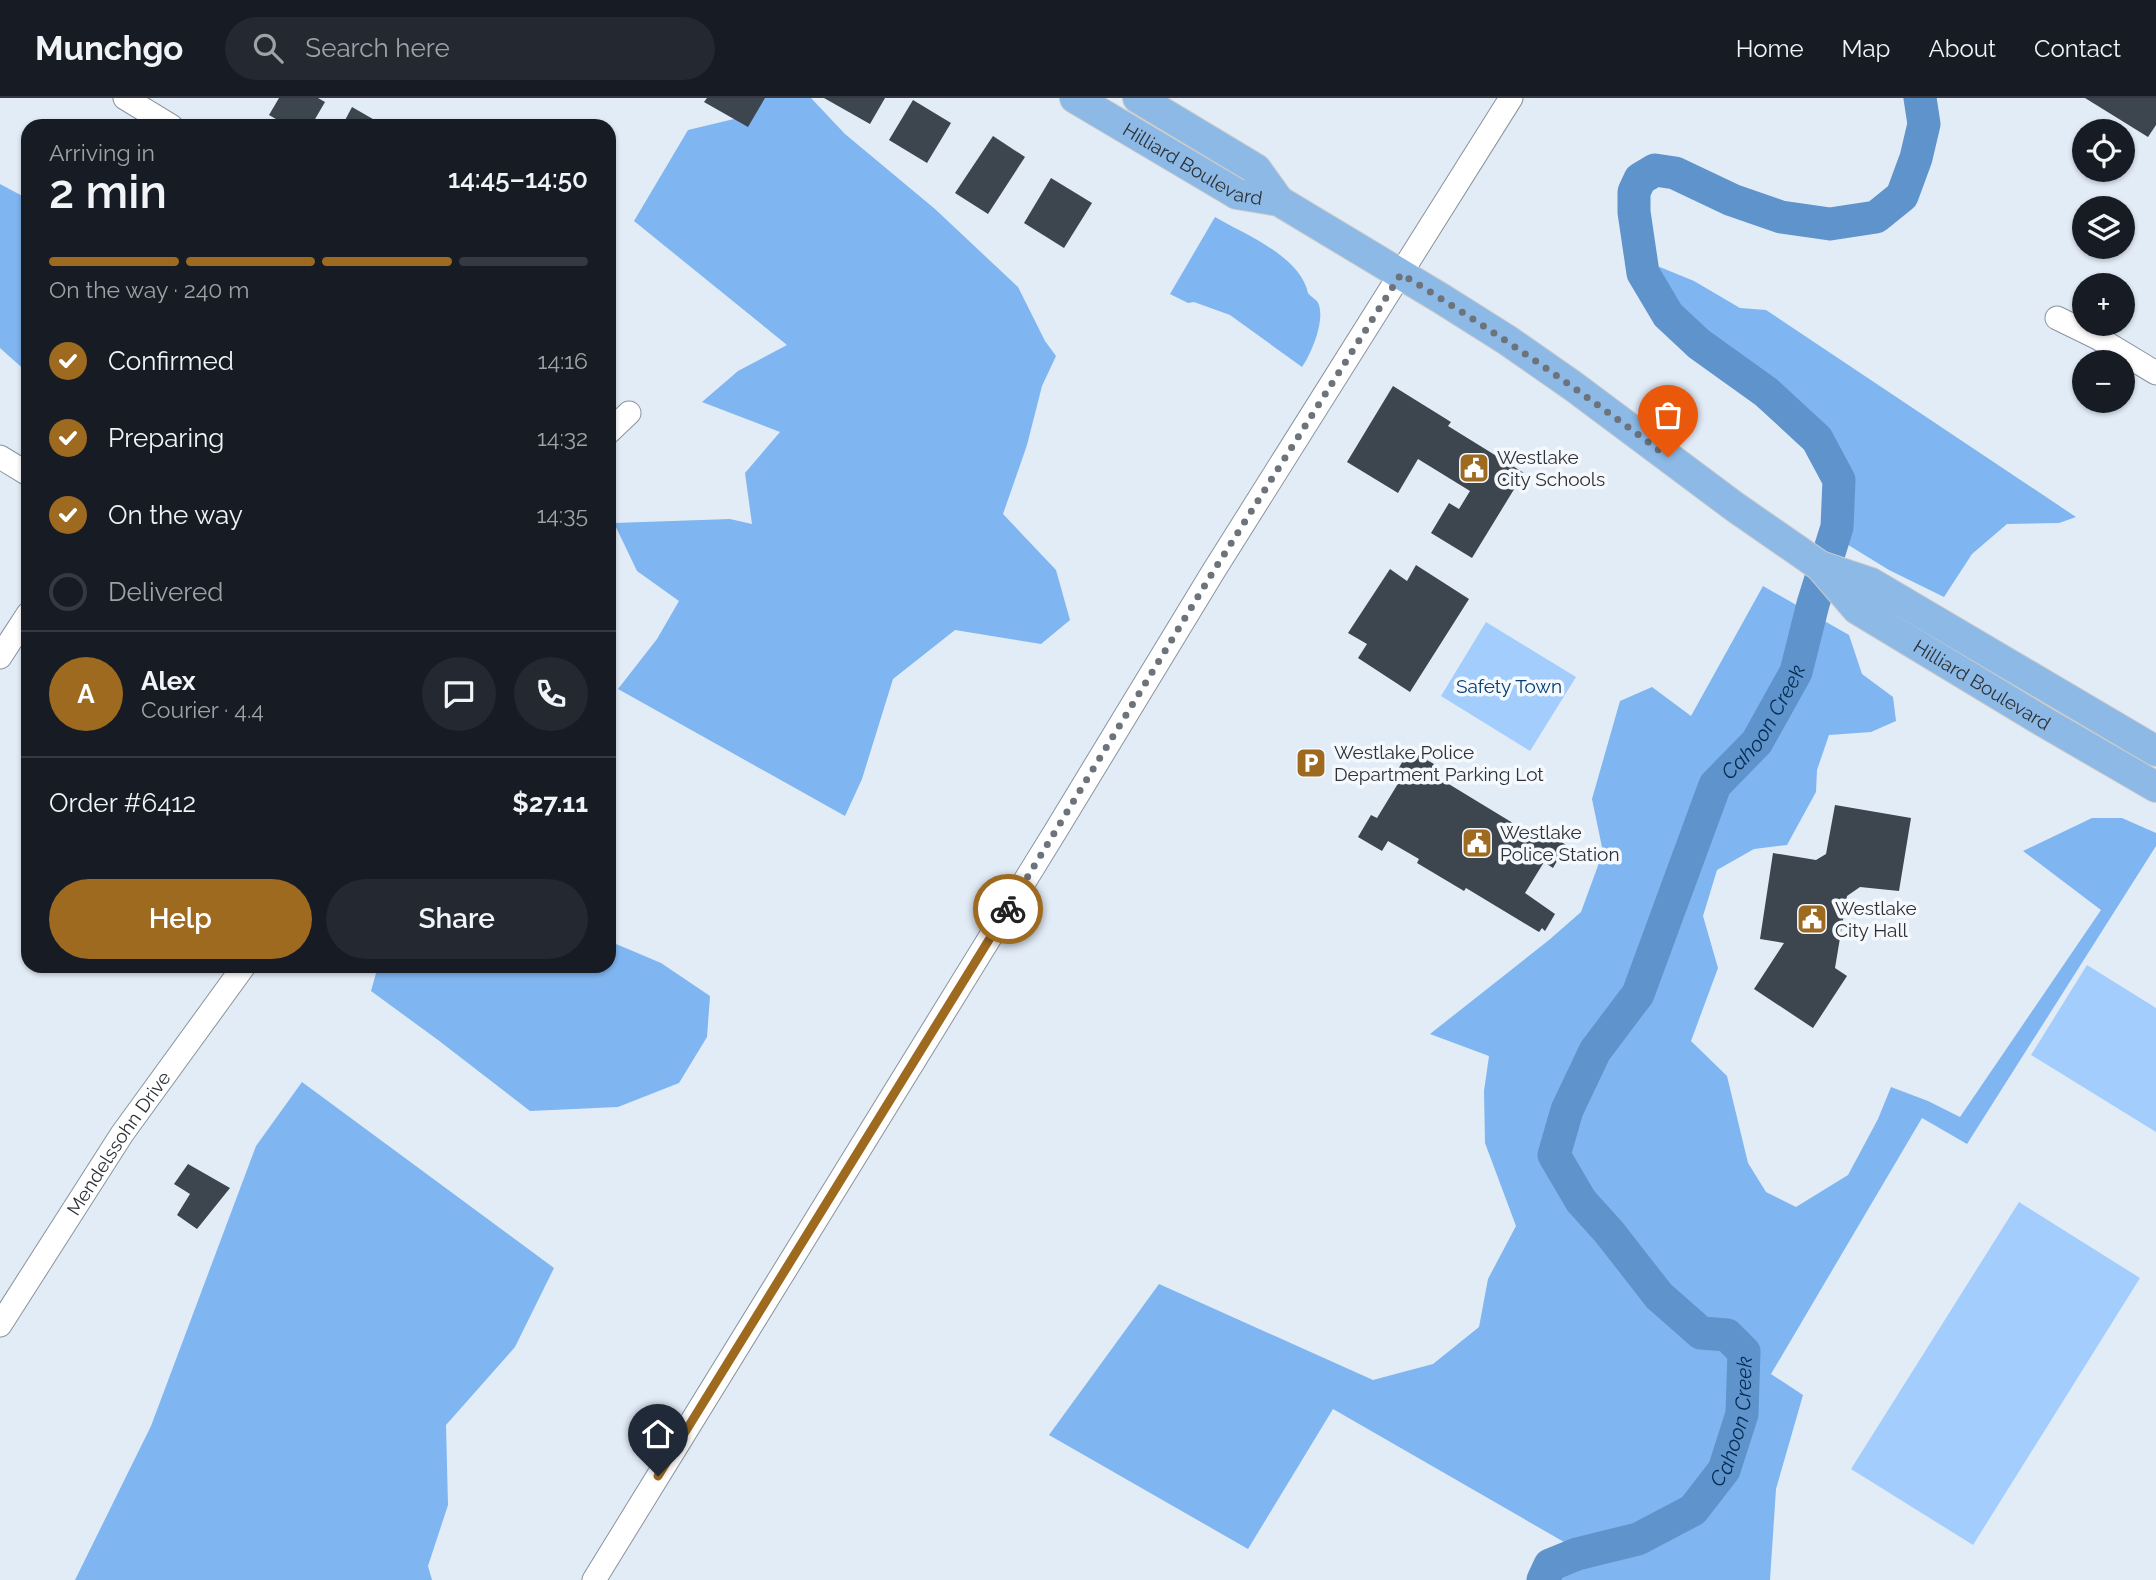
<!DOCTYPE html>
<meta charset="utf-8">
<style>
:root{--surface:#171b24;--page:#242831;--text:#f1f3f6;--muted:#9ea1a6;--line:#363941;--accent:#9d6a20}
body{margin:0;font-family:Raleway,sans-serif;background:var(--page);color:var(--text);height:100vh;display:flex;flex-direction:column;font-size:26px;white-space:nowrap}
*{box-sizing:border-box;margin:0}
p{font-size:23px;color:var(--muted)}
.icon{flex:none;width:38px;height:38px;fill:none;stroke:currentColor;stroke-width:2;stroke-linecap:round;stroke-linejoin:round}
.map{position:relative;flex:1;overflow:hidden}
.side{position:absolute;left:21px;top:21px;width:595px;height:854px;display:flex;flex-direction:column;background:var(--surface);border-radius:21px;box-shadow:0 2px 5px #0004}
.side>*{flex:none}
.fabs{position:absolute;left:2072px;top:21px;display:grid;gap:14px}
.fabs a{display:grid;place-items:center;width:63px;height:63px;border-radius:50%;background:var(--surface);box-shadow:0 2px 5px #0004;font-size:35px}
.pin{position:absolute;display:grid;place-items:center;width:60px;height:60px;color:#fff;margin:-72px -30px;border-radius:50% 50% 50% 0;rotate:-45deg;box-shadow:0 0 7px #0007}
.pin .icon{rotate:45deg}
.courier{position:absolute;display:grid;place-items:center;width:70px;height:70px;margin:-35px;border:5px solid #9d6a20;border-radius:50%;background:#fff;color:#222;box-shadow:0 2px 9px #0007}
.overview em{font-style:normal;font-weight:600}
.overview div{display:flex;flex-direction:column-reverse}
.overview{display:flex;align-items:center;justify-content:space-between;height:119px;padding:0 28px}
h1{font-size:46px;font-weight:600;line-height:52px}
.bar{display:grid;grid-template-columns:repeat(4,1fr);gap:10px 7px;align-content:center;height:84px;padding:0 28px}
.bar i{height:9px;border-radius:5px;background:var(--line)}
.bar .on{background:var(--accent)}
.bar p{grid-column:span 4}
.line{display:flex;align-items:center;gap:18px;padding:0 28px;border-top:2px solid var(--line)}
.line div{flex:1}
.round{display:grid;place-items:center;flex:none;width:74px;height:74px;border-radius:37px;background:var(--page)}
ol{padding:0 28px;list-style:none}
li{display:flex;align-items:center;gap:21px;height:77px}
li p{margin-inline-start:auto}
li .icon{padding:7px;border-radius:50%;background:var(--accent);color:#fff;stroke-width:4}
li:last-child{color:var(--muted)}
li i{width:38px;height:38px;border:4px solid var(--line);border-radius:50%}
.button{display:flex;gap:14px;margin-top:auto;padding:14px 28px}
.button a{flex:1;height:80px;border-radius:42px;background:var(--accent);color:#fff;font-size:28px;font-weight:600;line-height:80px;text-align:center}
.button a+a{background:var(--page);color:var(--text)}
header{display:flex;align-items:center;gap:42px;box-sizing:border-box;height:98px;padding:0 35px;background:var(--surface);border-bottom:2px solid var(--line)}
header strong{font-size:33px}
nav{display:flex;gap:38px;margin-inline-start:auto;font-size:24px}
.search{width:490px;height:63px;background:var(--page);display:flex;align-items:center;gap:18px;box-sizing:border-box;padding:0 24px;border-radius:38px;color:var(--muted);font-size:26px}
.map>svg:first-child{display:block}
.green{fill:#a3cdfc}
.forest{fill:#7fb5f0}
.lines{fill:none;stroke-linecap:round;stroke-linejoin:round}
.river{stroke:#5e93cc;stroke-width:33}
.building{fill:#3d454e}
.minor-casing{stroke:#8a939d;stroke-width:25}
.major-casing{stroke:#c9cacb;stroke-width:32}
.minor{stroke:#fff;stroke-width:23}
.major{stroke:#8db9e6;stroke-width:30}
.done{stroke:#6d737a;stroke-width:7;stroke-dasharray:0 12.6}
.route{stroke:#9d6a20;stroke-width:9}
.labels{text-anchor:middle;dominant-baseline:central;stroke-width:7;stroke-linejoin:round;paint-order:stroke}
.street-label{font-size:19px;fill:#2e3236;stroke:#f5f9fd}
.poi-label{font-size:19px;fill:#2e3236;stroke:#f5f9fd;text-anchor:start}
.park-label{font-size:19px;fill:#013e73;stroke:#f5f9fd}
.water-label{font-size:21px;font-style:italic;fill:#052c51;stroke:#f5f9fd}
</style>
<header>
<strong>Munchgo</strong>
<div class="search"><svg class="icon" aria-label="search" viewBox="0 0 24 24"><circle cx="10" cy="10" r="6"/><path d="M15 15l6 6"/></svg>Search here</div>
<nav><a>Home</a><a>Map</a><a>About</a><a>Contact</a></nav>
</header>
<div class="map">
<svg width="2156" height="1482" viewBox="0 0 2156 1482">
<rect width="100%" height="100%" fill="#e2ecf7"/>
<!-- green -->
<g class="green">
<path d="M1486 524 1576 579 1530 653 1441 598Z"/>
<path d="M2087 867 2156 910V1034L2031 957Z"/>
<path d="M2019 1104 2140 1180 1973 1447 1851 1371Z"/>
</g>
<!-- forest -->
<g class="forest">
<path d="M758 0H811L845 36 935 111 1018 189 1045 243 1056 258 1042 288 1027 347 1003 416 1056 472 1070 522 1041 546 955 532 893 581 862 681 845 718 618 591 657 541 679 503 637 473 614 425 730 421 752 426 745 375 780 334 702 304 738 273 787 247 634 123 688 32 734 21Z"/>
<path d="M0 86 28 101V275L0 250Z"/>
<path d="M1215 119C1246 137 1300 158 1308 195 1308 196 1316 202 1317 203 1327 218 1312 255 1302 269L1230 217 1194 204 1188 205 1170 196Z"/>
<path d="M1650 165 1694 183 1740 210 1766 212 2076 419 2059 425 2007 426 1972 456 1944 499 1889 472 1845 445 1837 429 1839 382 1817 341 1766 294 1699 246 1668 217 1643 175Z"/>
<path d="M1763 488 1849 537 1862 576 1893 599 1896 623 1871 634 1829 637 1817 672 1816 694 1787 747 1754 751 1717 772 1703 818 1718 870 1691 943 1727 978 1748 1065 1766 1094 1796 1109 1848 1077 1878 1021 1891 989 1928 1003 1960 1019 2101 812 2023 753 2092 720H2122L2156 735V748L1967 1046 1922 1020 1771 1276 1803 1297 1776 1391 1770 1482H1543L1564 1444 1333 1311 1248 1451 1049 1337 1159 1186 1373 1282 1433 1266 1479 1229 1488 1181 1516 1128 1485 1045 1484 993 1489 958 1430 936 1549 842 1581 814 1603 754 1592 701 1620 603 1652 589 1691 618Z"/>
<path d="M609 843 661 865 710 898 707 939 679 985 618 1009 530 1013 438 942 371 893 378 868H609Z"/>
<path d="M302 984 554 1170 515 1249 446 1327 448 1407 428 1468 432 1482H75L151 1328 256 1048Z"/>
</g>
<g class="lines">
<!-- river -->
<path class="river" id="s1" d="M1543 1482 1550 1467 1577 1456 1638 1441 1693 1412 1724 1372 1742 1316 1744 1254 1727 1237 1701 1235 1659 1198 1609 1134 1581 1103 1554 1057 1567 1012 1595 953 1638 896 1715 687 1757 644 1796 574 1813 506 1837 429 1839 382 1817 341 1766 294 1699 246 1668 217 1643 175 1634 114V94L1640 81 1655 72 1675 75 1732 102 1781 119 1830 126 1876 119 1902 98 1916 60 1924 26 1920 0"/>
</g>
<!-- building -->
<g class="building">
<path d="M279 0H318L325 4 311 28H288L269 17Z"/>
<path d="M707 0H765L748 29 704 4Z"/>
<path d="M824 0H885L870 26Z"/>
<path d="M2085 0H2156V27L2148 39Z"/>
<path d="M913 2 951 25 927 65 889 42Z"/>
<path d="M352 9 385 28H342Z"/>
<path d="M993 38 1025 59 988 116 955 95Z"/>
<path d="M1051 80 1092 105 1064 150 1024 125Z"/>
<path d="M1393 288 1451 324 1448 328 1524 375 1472 460 1431 435 1449 405 1459 411 1470 393 1418 361 1398 395 1347 364Z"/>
<path d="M1416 467 1469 501 1410 594 1358 560 1367 546 1348 535 1390 471 1407 483Z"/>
<path d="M1409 652 1434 666 1429 674 1539 741 1544 732 1566 747 1553 770 1544 764 1525 795 1555 816 1545 833 1542 830 1539 834 1466 790 1464 793 1417 765 1419 761 1388 743 1382 753 1358 739 1371 717 1377 720 1402 679 1396 675Z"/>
<path d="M1835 707 1911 720 1899 793 1860 789 1847 798 1835 870 1847 878 1813 930 1754 891 1784 845 1760 841 1773 755 1816 762 1826 756Z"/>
<path d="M188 1066 230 1090 197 1131 177 1117 190 1096 174 1086Z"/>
</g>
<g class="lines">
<!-- minor casing -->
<g class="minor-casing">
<g id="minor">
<path d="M125 0 171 28"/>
<path d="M2057 220 2098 240 2156 275"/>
<path d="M609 334 629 315"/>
<path d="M0 359 28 376"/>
<path d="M0 559 28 516"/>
<path id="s2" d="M0 1227 122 1036 244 868"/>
<path d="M594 1482 1055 734 1213 474 1511 0"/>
</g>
</g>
<!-- major casing -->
<g class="major-casing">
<g id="major">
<path id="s3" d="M1075 0 1237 96 1279 103 1442 201 1507 242 1573 288 1735 409 1820 468 1857 511 2039 621 2156 689"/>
<path d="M1138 0 1256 71 1279 103"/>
<path d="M1820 468 1871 485 2156 653"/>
</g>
</g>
<!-- minor -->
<use href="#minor" class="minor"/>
<!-- major -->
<use href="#major" class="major"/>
</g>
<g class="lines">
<!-- done -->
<path class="done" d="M1008 811 1213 474 1401 176C1494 232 1582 294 1668 359"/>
<!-- route -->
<path class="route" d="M658 1378 1008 811"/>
</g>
<!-- icons -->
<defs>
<g id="civic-square" transform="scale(1.575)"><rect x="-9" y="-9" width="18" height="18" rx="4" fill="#9d6a20" stroke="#f5f9fd"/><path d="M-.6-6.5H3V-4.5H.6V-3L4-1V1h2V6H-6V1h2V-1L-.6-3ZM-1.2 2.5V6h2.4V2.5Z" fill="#fff"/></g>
<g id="parking-square" transform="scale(1.575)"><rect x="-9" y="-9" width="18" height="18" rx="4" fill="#9d6a20" stroke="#f5f9fd"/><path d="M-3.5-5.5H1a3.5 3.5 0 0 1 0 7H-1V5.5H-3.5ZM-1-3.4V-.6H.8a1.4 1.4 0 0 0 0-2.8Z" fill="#fff"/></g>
</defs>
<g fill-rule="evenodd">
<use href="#civic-square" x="1474" y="370"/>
<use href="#parking-square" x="1311" y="665"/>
<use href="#civic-square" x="1477" y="745"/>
<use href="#civic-square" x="1812" y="821"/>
</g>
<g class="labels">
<!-- street labels -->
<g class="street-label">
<text stroke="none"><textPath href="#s3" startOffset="136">Hilliard Boulevard</textPath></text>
<text stroke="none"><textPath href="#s3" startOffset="1087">Hilliard Boulevard</textPath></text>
<text stroke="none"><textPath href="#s2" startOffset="217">Mendelssohn Drive</textPath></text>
</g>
<!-- poi labels -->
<g class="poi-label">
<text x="1497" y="359">Westlake<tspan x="1497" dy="22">City Schools</tspan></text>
<text x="1334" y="654">Westlake Police<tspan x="1334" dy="22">Department Parking Lot</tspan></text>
<text x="1500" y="734">Westlake<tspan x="1500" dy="22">Police Station</tspan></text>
<text x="1835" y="810">Westlake<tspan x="1835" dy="22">City Hall</tspan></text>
</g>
<!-- park labels -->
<g class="park-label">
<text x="1509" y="588">Safety Town</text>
</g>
<!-- water labels -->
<g class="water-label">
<text stroke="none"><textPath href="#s1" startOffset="1111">Cahoon Creek</textPath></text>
<text stroke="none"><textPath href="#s1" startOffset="271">Cahoon Creek</textPath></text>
</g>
</g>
</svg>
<div class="fabs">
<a><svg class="icon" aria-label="locate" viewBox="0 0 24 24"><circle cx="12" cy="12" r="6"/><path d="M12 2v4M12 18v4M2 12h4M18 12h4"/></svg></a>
<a><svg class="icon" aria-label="layers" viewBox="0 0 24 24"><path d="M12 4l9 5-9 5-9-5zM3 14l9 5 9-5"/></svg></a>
<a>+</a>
<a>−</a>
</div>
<div class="pin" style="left:1668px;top:359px;background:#ea580c"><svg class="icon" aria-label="bag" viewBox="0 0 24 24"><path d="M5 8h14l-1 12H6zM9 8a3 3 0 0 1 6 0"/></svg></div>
<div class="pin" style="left:658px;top:1378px;background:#1f2937"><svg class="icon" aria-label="home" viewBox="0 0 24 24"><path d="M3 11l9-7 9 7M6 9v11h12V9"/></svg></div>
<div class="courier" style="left:1008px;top:811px"><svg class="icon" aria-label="bike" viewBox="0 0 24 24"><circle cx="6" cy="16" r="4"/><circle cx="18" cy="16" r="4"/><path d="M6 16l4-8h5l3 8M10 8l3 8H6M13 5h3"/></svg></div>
<section class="side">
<div class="overview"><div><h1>2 min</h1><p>Arriving in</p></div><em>14:45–14:50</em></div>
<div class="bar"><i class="on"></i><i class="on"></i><i class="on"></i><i></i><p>On the way · 240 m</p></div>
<ol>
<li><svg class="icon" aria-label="check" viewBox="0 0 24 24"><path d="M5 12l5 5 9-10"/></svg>Confirmed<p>14:16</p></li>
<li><svg class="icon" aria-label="check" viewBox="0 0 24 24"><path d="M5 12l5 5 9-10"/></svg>Preparing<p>14:32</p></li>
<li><svg class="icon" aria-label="check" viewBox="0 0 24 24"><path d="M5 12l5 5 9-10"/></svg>On the way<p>14:35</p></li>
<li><i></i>Delivered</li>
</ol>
<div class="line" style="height:126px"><b class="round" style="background:var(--accent);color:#fff">A</b><div><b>Alex</b><p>Courier · 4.4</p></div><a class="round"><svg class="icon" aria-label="chat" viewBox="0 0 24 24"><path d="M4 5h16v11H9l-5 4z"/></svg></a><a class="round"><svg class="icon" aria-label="phone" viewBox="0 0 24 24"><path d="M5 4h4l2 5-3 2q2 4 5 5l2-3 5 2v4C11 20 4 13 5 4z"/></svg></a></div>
<div class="line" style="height:91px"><div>Order #6412</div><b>$27.11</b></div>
<div class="button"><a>Help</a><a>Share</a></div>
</section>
</div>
